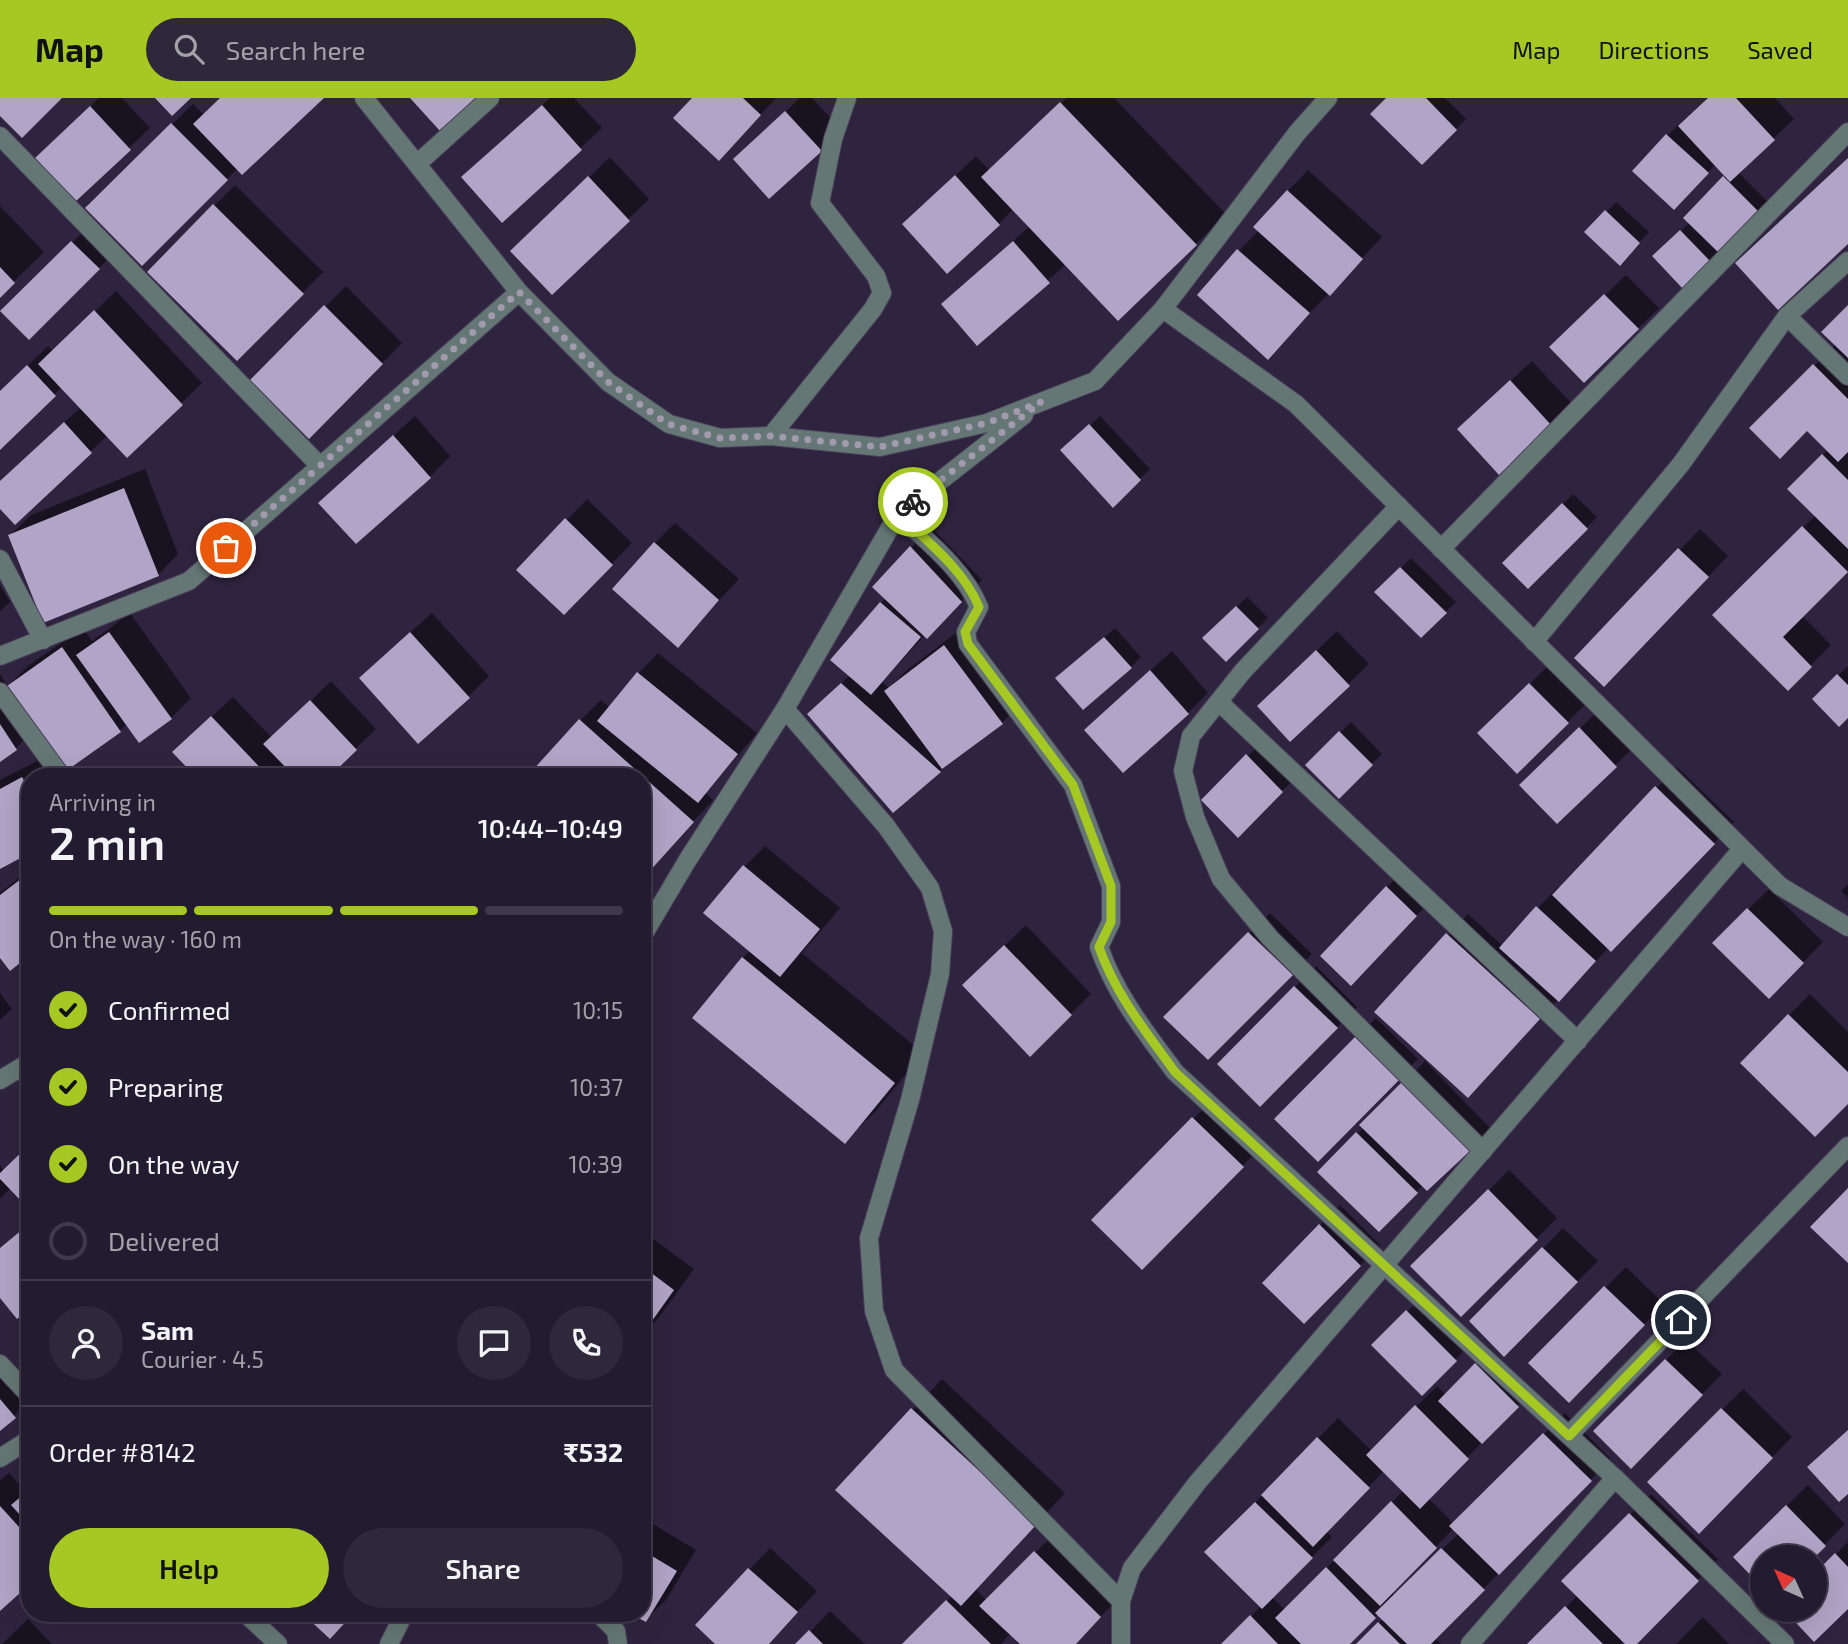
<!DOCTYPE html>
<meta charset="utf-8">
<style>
:root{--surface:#231b2f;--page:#2f283b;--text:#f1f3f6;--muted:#a3a1aa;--line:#40394b;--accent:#a5c822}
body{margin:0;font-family:"Exo 2",sans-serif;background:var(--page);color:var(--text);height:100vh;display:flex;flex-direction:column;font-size:26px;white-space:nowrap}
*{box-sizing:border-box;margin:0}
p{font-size:23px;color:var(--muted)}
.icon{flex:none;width:38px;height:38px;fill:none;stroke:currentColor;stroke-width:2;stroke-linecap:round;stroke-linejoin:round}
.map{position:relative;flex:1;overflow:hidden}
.sheet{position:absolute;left:21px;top:670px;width:630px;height:854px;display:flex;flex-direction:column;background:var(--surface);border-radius:28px;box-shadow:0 7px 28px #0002,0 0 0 2px var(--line)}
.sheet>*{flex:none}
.needle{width:46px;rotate:315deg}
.fabs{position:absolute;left:1750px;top:1447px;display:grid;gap:14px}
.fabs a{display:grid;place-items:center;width:77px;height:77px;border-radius:50%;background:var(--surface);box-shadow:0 7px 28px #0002,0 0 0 2px var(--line);font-size:35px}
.pin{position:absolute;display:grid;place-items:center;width:60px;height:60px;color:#fff;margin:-30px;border:4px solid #fff;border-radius:50%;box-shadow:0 2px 7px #0007}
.courier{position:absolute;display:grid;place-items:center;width:70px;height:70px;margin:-35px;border:5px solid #a5c822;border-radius:50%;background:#fff;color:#222;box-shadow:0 2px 9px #0007}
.head em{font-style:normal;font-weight:600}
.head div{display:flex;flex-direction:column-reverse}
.head{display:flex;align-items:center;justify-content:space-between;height:119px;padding:0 28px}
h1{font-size:46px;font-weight:600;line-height:52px}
.bar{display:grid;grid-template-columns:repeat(4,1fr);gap:10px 7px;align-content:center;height:84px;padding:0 28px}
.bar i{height:9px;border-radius:5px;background:var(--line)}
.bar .current{background:var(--accent)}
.bar p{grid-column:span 4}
.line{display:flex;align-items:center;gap:18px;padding:0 28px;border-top:2px solid var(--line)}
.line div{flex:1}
.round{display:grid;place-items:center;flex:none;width:74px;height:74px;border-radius:37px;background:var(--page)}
ol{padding:0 28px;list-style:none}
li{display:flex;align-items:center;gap:21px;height:77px}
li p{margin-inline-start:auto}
li .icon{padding:7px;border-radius:50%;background:var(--accent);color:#111;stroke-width:4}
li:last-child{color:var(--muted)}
li i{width:38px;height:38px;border:4px solid var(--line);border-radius:50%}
.action{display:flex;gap:14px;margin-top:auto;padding:14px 28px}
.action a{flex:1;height:80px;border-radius:42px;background:var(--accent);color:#111;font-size:28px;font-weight:600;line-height:80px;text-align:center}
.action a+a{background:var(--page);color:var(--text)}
header{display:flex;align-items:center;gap:42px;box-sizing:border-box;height:98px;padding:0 35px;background:var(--accent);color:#111}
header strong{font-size:33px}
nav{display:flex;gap:38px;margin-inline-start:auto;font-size:24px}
.search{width:490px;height:63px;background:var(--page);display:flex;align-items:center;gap:18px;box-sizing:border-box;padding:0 24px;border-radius:38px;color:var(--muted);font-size:26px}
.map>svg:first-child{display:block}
.shadow{fill:#0007;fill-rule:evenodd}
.building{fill:#b1a5c7}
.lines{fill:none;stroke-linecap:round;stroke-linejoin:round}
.minor-casing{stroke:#4b415b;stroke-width:20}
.minor{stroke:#657774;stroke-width:18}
.done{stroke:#a29aaf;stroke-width:7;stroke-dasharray:0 12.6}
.route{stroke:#a5c822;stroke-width:9}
</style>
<header>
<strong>Map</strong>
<div class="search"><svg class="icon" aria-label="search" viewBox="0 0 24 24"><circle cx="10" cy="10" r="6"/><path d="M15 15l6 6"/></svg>Search here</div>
<nav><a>Map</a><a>Directions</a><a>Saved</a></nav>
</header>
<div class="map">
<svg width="1848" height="1546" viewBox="0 0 1848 1546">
<rect width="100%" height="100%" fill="#2f243f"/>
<!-- shadow -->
<g class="shadow">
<path d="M99 0H122L150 30 75 101 57 40Z"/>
<path d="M222 0H322L238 70 142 165 87 110 193 6 204 17Z"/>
<path d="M550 0H574L602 30 502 123 484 59Z"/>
<path d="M695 0H776L739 40Z"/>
<path d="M800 0H812L841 31 820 52 735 61Z"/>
<path d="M1067 0H1114L1226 116 1196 146 1066 166 978 246 943 206 1030 128 1013 111 999 126 925 106 976 58 990 73Z"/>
<path d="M1389 0H1445L1466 21 1422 65Z"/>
<path d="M1709 0H1775L1794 21 1738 74 1768 104 1684 190 1655 159 1690 124 1685 120 1726 77 1716 66 1684 100 1668 37 1677 28 1680 29Z"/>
<path d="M610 59 649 101 552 195 533 133Z"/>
<path d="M1308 72 1382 139 1268 259 1239 153 1259 132 1288 93Z"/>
<path d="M235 87 323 174 237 261 149 174Z"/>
<path d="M1616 104 1649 134 1630 155 1587 134Z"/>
<path d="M0 108 44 154 0 197Z"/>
<path d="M93 124 119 150 29 240 3 213Z"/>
<path d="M1626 177 1659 210 1584 283 1552 249Z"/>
<path d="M346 188 402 245 309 339 253 282Z"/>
<path d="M116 193 202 285 127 358 108 337 15 424 0 408V384L81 309 62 289 0 350V295L48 248 53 253Z"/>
<path d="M1848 209V472L1802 518 1831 547 1788 590 1715 517 1816 417 1789 391 1828 352 1807 331 1752 330 1836 246Z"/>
<path d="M1532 263 1572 306 1499 375 1480 311Z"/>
<path d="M415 318 450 358 430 379 320 405Z"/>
<path d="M1100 318 1150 371 1113 407 1073 343Z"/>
<path d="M145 371 178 456 158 477 10 437 31 417Z"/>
<path d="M1573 396 1597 419 1528 488 1505 465Z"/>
<path d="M587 401 632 445 564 515 519 472Z"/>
<path d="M675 425 739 481 677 547 655 445Z"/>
<path d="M931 429 982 482 927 538 925 537 882 584 889 590 906 573 965 528 1022 604 1002 625 939 673 830 596 850 577 881 505 886 500 911 450Z"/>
<path d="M1700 431 1728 458 1624 566 1576 560Z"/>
<path d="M1411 460 1456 504 1421 538 1377 494Z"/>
<path d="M0 487 10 504 0 513Z"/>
<path d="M1247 499 1268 520 1226 562 1205 540Z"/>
<path d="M130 515 191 600 171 620 127 626 120 632 37 629 16 650 0 662V576L8 588 29 567 83 530 92 543Z"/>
<path d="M432 515 489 578 469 598 381 560Z"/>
<path d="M1115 530 1141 559 1131 569 1068 571Z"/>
<path d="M1337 533 1369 566 1290 642 1280 588Z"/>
<path d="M1172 553 1208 595 1188 615 1106 612Z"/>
<path d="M658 555 757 635 706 695 713 702 647 774 642 679H541L581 622 601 602 610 610 638 576Z"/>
<path d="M1551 565 1588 604 1517 674 1480 635Z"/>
<path d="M1848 568V618L1814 601Z"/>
<path d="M331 583 376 631 326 679H297L286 668 275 679H198L195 634 233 599 272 640Z"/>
<path d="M1601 610 1636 647 1557 724 1542 667Z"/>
<path d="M1351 624 1382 656 1339 698 1308 667Z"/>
<path d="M1258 648 1292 683 1238 737 1204 702Z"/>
<path d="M43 660 53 679H30V753L0 769V682Z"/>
<path d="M1677 669 1734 724 1632 831 1609 849 1579 882 1558 901 1488 977 1376 914 1468 816 1503 848 1538 810 1558 789 1560 791Z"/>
<path d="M765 748 840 810 802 855 923 955 875 1014 845 1043 743 860 751 852 706 815 745 768Z"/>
<path d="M1407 769 1436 797 1372 865 1387 789Z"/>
<path d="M30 771V855L0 857V795Z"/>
<path d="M1848 786V800L1841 793Z"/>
<path d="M1769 791 1823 844 1769 899 1714 845Z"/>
<path d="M1270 815 1312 856 1208 960 1166 919Z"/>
<path d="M1026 827 1091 896 1030 956 964 887Z"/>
<path d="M1316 868 1357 909 1260 1007 1219 966Z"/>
<path d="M0 895 12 911 0 922Z"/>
<path d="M1810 896 1848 934V1004L1742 965Z"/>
<path d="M1376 920 1418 961 1318 1061 1277 1021Z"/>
<path d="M1425 963 1490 1030 1469 1050 1423 1087 1379 1132 1320 1074 1364 1029 1362 1027Z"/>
<path d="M1214 1000 1263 1047 1142 1170 1093 1122Z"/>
<path d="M0 1066 11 1090 0 1101Z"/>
<path d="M1509 1072 1557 1120 1461 1217 1413 1168Z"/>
<path d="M1340 1107 1380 1147 1304 1224 1264 1185Z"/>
<path d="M30 1124V1207L0 1198V1150Z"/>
<path d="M1563 1130 1598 1163 1504 1256 1471 1223Z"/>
<path d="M642 1133 694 1171 657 1222 642 1237 652 1245 642 1256Z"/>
<path d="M1626 1169 1664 1206 1569 1302 1531 1265Z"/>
<path d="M1417 1204 1465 1252 1422 1295 1374 1247Z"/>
<path d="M1686 1242 1722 1276 1631 1368 1595 1333Z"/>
<path d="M1487 1256 1528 1297 1428 1400 1454 1426 1565 1315 1611 1361 1435 1540 1441 1546H1358L1383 1521 1378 1516 1348 1546H1224L1261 1508 1207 1454 1338 1320 1372 1353 1437 1288 1446 1297ZM1384 1373 1404 1392 1285 1512 1272 1499 1332 1439 1326 1433ZM1454 1430 1459 1435 1395 1498 1391 1494Z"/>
<path d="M0 1258 30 1303 0 1331Z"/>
<path d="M942 1281 1065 1395 976 1491 987 1503 1056 1434 1120 1498 1075 1546H1022L1011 1535 1001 1546H904L953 1497 838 1392Z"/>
<path d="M1743 1291 1792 1339 1699 1434 1649 1384Z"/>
<path d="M9 1375 26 1394 30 1391V1484L0 1511V1382Z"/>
<path d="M1808 1387 1845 1426 1811 1460H1762V1487L1735 1459Z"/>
<path d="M1651 1396 1718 1461 1635 1546H1628L1624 1542 1620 1546H1530L1578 1497 1564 1483Z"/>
<path d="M643 1420 696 1452 666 1502 645 1522 635 1516H642Z"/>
<path d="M1848 1444V1509L1814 1541 1786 1512H1815V1477Z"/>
<path d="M770 1450 817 1493 768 1546H718L697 1527Z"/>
<path d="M830 1513 865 1546H798Z"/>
<path d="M1703 1519 1729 1546H1676Z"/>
<path d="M28 1521 52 1546H2Z"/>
</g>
<!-- building -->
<g class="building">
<path d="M0 0H62L22 40 0 18Z"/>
<path d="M155 0H191L172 18Z"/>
<path d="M220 0H324L242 77 193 26Z"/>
<path d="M410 0H480L441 34Z"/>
<path d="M692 0H743L761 17 719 63 673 20Z"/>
<path d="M1386 0H1426L1457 32 1422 67 1370 16Z"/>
<path d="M1708 0H1736L1775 42 1730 84 1678 28Z"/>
<path d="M1060 4 1197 147 1118 223 981 79Z"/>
<path d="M542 7 582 52 502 125 461 79Z"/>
<path d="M90 8 131 52 75 104 35 60Z"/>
<path d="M785 13 822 53 769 101 733 61Z"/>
<path d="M171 25 228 82 142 168 85 110Z"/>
<path d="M1666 36 1709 75 1674 112 1632 73Z"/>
<path d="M1848 60V146L1778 212 1735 165Z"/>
<path d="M955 77 1000 127 947 176 902 126Z"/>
<path d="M588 78 630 123 552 197 510 153Z"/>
<path d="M1723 78 1760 115 1720 156 1683 120Z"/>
<path d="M1287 92 1363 161 1330 198 1253 129Z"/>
<path d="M213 106 304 196 237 263 147 174Z"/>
<path d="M1605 112 1640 145 1620 168 1584 134Z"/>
<path d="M1680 132 1712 165 1684 192 1652 158Z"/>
<path d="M71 143 100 171 29 242 0 213Z"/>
<path d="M1013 143 1050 185 977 248 941 206Z"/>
<path d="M1237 151 1310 215 1268 262 1197 197Z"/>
<path d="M0 169 15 185 0 200Z"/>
<path d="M1604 196 1639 231 1584 285 1549 249Z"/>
<path d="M324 207 383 266 309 341 250 282Z"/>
<path d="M1848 207V260L1821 234Z"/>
<path d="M94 212 183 307 127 360 38 266Z"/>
<path d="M1813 266 1848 301V354L1838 364 1807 333 1780 361 1749 330Z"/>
<path d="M27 267 56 298 0 352V293Z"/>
<path d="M1510 282 1552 328 1499 377 1457 331Z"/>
<path d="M64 324 92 355 15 427 0 411V383Z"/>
<path d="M1089 326 1141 382 1113 410 1060 352Z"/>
<path d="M393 337 431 380 356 446 318 405Z"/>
<path d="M1822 356 1848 382V451L1787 391Z"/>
<path d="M124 390 159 478 43 525 8 437Z"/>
<path d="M1562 405 1588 431 1528 491 1502 465Z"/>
<path d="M565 420 613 467 564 517 516 472Z"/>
<path d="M1802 428 1848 474 1783 539 1812 569 1788 593 1712 517Z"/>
<path d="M654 444 719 502 678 550 612 491Z"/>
<path d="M910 448 962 504 927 541 872 489Z"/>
<path d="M1678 450 1709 479 1604 589 1574 560Z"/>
<path d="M1400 469 1447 515 1421 540 1374 494Z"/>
<path d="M880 504 921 539 871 597 830 562Z"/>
<path d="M1236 508 1259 531 1226 564 1202 540Z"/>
<path d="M109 534 172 621 139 645 76 557Z"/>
<path d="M410 534 470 600 418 646 359 580Z"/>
<path d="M1104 539 1132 570 1083 612 1055 580Z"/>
<path d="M944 547 1003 626 942 671 884 593Z"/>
<path d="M62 549 121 634 66 673 7 588Z"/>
<path d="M1316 552 1350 588 1290 644 1257 608Z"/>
<path d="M1150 572 1189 616 1123 675 1084 632Z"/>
<path d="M637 574 738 656 698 705 597 623Z"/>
<path d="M1837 576 1848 587V620L1839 629 1812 601Z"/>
<path d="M841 585 941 674 893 715 807 616Z"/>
<path d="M1529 585 1569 625 1517 676 1477 635Z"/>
<path d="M310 602 357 652 329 679H295L263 646Z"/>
<path d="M211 618 269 679H196L172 654Z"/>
<path d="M579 621 694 724 647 776 642 772V679H539L532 673Z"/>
<path d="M0 626 17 652 0 664Z"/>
<path d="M1579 629 1617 669 1557 726 1519 687Z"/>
<path d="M1339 633 1373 667 1339 701 1305 667Z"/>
<path d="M1246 656 1283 694 1238 740 1201 702Z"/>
<path d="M22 679 30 693V755L0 771V691Z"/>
<path d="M1655 688 1715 746 1611 854 1552 797Z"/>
<path d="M743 767 820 831 780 879 703 815Z"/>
<path d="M30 774V857L10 873 0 860V797Z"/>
<path d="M1386 788 1417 818 1351 888 1320 858Z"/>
<path d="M1536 808 1596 863 1559 904 1499 850Z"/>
<path d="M1747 810 1804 865 1769 901 1712 845Z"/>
<path d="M1248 834 1293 877 1208 962 1163 919Z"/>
<path d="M1446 835 1540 921 1468 1000 1374 914Z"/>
<path d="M1004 847 1072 917 1030 959 962 887Z"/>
<path d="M742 859 895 985 845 1046 692 920Z"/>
<path d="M1294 888 1338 930 1260 1009 1217 966Z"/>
<path d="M1788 916 1848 974V1006L1815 1039 1740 965Z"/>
<path d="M1355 939 1399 982 1318 1064 1274 1021Z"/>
<path d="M1404 982 1471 1052 1427 1093 1359 1027Z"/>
<path d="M1192 1019 1244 1069 1142 1172 1091 1122Z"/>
<path d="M1356 1034 1418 1095 1379 1134 1317 1074Z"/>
<path d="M30 1046V1104L26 1108 0 1081V1075Z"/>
<path d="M1848 1090V1165L1810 1129Z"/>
<path d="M1488 1091 1538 1142 1461 1219 1410 1168Z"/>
<path d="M1319 1126 1361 1168 1304 1226 1262 1185Z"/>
<path d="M24 1130 30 1136V1210L17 1221 0 1200V1150Z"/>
<path d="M1542 1149 1578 1184 1504 1259 1469 1223Z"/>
<path d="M642 1168 674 1192 642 1237Z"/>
<path d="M1604 1188 1645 1227 1569 1305 1528 1265Z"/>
<path d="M1406 1212 1457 1263 1422 1298 1371 1247Z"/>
<path d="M1665 1261 1703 1297 1631 1371 1593 1333Z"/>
<path d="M1475 1265 1519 1309 1482 1346 1438 1303Z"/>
<path d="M0 1301 16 1320 0 1333Z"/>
<path d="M1415 1307 1469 1361 1420 1411 1366 1357Z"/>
<path d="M911 1310 1037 1426 961 1508 835 1392Z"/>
<path d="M1721 1310 1773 1360 1699 1436 1647 1384Z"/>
<path d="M1848 1332V1396L1839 1404 1807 1369Z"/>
<path d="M1543 1335 1592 1383 1499 1477 1449 1428Z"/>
<path d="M1317 1339 1370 1390 1313 1449 1261 1397Z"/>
<path d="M30 1391V1428L11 1407Z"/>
<path d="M1391 1403 1437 1450 1380 1508 1333 1462Z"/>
<path d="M1255 1404 1313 1460 1262 1511 1204 1454Z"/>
<path d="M1786 1407 1826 1448 1814 1460H1762V1489L1733 1459Z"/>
<path d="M0 1408 30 1441V1486L0 1513Z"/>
<path d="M1629 1415 1699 1483 1637 1546H1625L1561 1483Z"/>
<path d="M1441 1450 1485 1492 1431 1546H1407L1375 1515Z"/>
<path d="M642 1452 677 1473 646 1524 631 1516H642Z"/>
<path d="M1034 1453 1101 1519 1076 1546H1020L979 1508Z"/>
<path d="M1835 1455 1848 1469V1511L1814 1544 1784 1512H1815V1475Z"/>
<path d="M1326 1469 1376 1520 1350 1546H1301L1275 1520Z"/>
<path d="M748 1470 798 1514 769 1546H715L695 1527Z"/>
<path d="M946 1502 991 1546H902Z"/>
<path d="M1565 1508 1603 1546H1527Z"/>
<path d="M303 1516H353L330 1541Z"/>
<path d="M1250 1517 1278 1546H1221Z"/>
<path d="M1378 1524 1400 1546H1356Z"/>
<path d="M809 1532 823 1546H795Z"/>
</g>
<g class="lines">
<!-- minor casing -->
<g class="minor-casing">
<g id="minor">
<path d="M364 0 519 194 608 284 669 326 720 340 771 338 880 349 987 325 1095 283 1163 211 1296 306 1780 788 1848 829"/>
<path d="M0 38 320 368"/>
<path d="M417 66 490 0"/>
<path d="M1163 211 1297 35 1328 0"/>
<path d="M1787 218 1848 278"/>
<path d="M771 338 873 211 882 195 876 178 820 105 833 41 847 0"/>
<path d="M1399 408 1243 573 1191 638 1183 673 1195 719 1221 781 1270 840 1483 1053"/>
<path d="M898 416C927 443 964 472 979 509L966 534 968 546 1073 687 1111 788V824L1099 849C1115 896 1146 935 1175 974L1615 1380 1785 1546"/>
<path d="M1441 451 1848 34"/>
<path d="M0 461 43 542"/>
<path d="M1534 544 1681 366 1787 218 1848 163"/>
<path d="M0 558 189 483 519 194"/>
<path d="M0 594 62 679"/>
<path d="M1219 604 1578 943"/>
<path d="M785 611 886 728 930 790 943 833 940 876 910 1002 869 1140 874 1213 894 1272 1121 1503"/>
<path d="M642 839 687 763 785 611 898 416 1024 317"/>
<path d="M0 982 30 964"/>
<path d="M0 1266 30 1298"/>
<path d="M1569 1337 1848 1048"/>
<path d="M0 1360 30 1341"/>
<path d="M246 1516 278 1546"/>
<path d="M599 1516 616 1533 618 1546"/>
<path d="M389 1546 404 1516"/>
<path d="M1121 1546V1503L1132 1470 1197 1385 1742 751"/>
<path d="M1470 1546 1615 1380"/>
</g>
</g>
<!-- minor -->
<use href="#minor" class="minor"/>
</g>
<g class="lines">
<!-- done -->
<path class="done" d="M226 450 519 194 608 284 668 326 720 340 771 338 880 349 987 325 1041 304 913 404"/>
<!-- route -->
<path class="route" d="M913 404 898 416C927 443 964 472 979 509L965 534 968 546 1073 687 1111 788V824L1099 849C1115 896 1147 935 1175 974L1569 1338 1681 1222"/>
</g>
</svg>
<div class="fabs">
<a><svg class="needle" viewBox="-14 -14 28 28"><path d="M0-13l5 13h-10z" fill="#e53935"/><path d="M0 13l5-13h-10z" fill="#a3a1aa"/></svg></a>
</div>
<div class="pin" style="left:226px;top:450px;background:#ea580c"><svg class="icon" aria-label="bag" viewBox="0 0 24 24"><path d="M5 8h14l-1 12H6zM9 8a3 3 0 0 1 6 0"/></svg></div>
<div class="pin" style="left:1681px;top:1222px;background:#1f2937"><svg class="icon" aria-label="home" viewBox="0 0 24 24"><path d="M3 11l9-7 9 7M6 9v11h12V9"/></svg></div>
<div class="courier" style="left:913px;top:404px"><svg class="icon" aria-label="bike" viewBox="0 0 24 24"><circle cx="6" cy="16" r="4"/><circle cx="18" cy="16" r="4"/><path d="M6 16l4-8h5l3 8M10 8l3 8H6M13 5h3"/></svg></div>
<section class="sheet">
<div class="head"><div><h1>2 min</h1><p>Arriving in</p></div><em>10:44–10:49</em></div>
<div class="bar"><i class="current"></i><i class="current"></i><i class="current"></i><i></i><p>On the way · 160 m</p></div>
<ol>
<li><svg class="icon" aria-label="check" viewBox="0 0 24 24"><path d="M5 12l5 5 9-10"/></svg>Confirmed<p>10:15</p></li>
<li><svg class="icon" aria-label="check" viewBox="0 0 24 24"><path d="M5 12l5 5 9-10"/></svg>Preparing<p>10:37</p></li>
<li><svg class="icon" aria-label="check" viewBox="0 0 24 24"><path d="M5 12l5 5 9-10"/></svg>On the way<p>10:39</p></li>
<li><i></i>Delivered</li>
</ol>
<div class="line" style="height:126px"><a class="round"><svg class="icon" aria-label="person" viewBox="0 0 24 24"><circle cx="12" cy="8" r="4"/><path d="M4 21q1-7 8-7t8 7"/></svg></a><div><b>Sam</b><p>Courier · 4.5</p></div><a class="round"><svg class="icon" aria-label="chat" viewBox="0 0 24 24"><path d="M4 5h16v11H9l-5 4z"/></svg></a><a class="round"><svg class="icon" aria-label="phone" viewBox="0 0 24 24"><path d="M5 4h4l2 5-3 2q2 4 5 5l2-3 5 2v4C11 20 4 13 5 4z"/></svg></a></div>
<div class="line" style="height:91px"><div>Order #8142</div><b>₹532</b></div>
<div class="action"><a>Help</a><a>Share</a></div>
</section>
</div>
